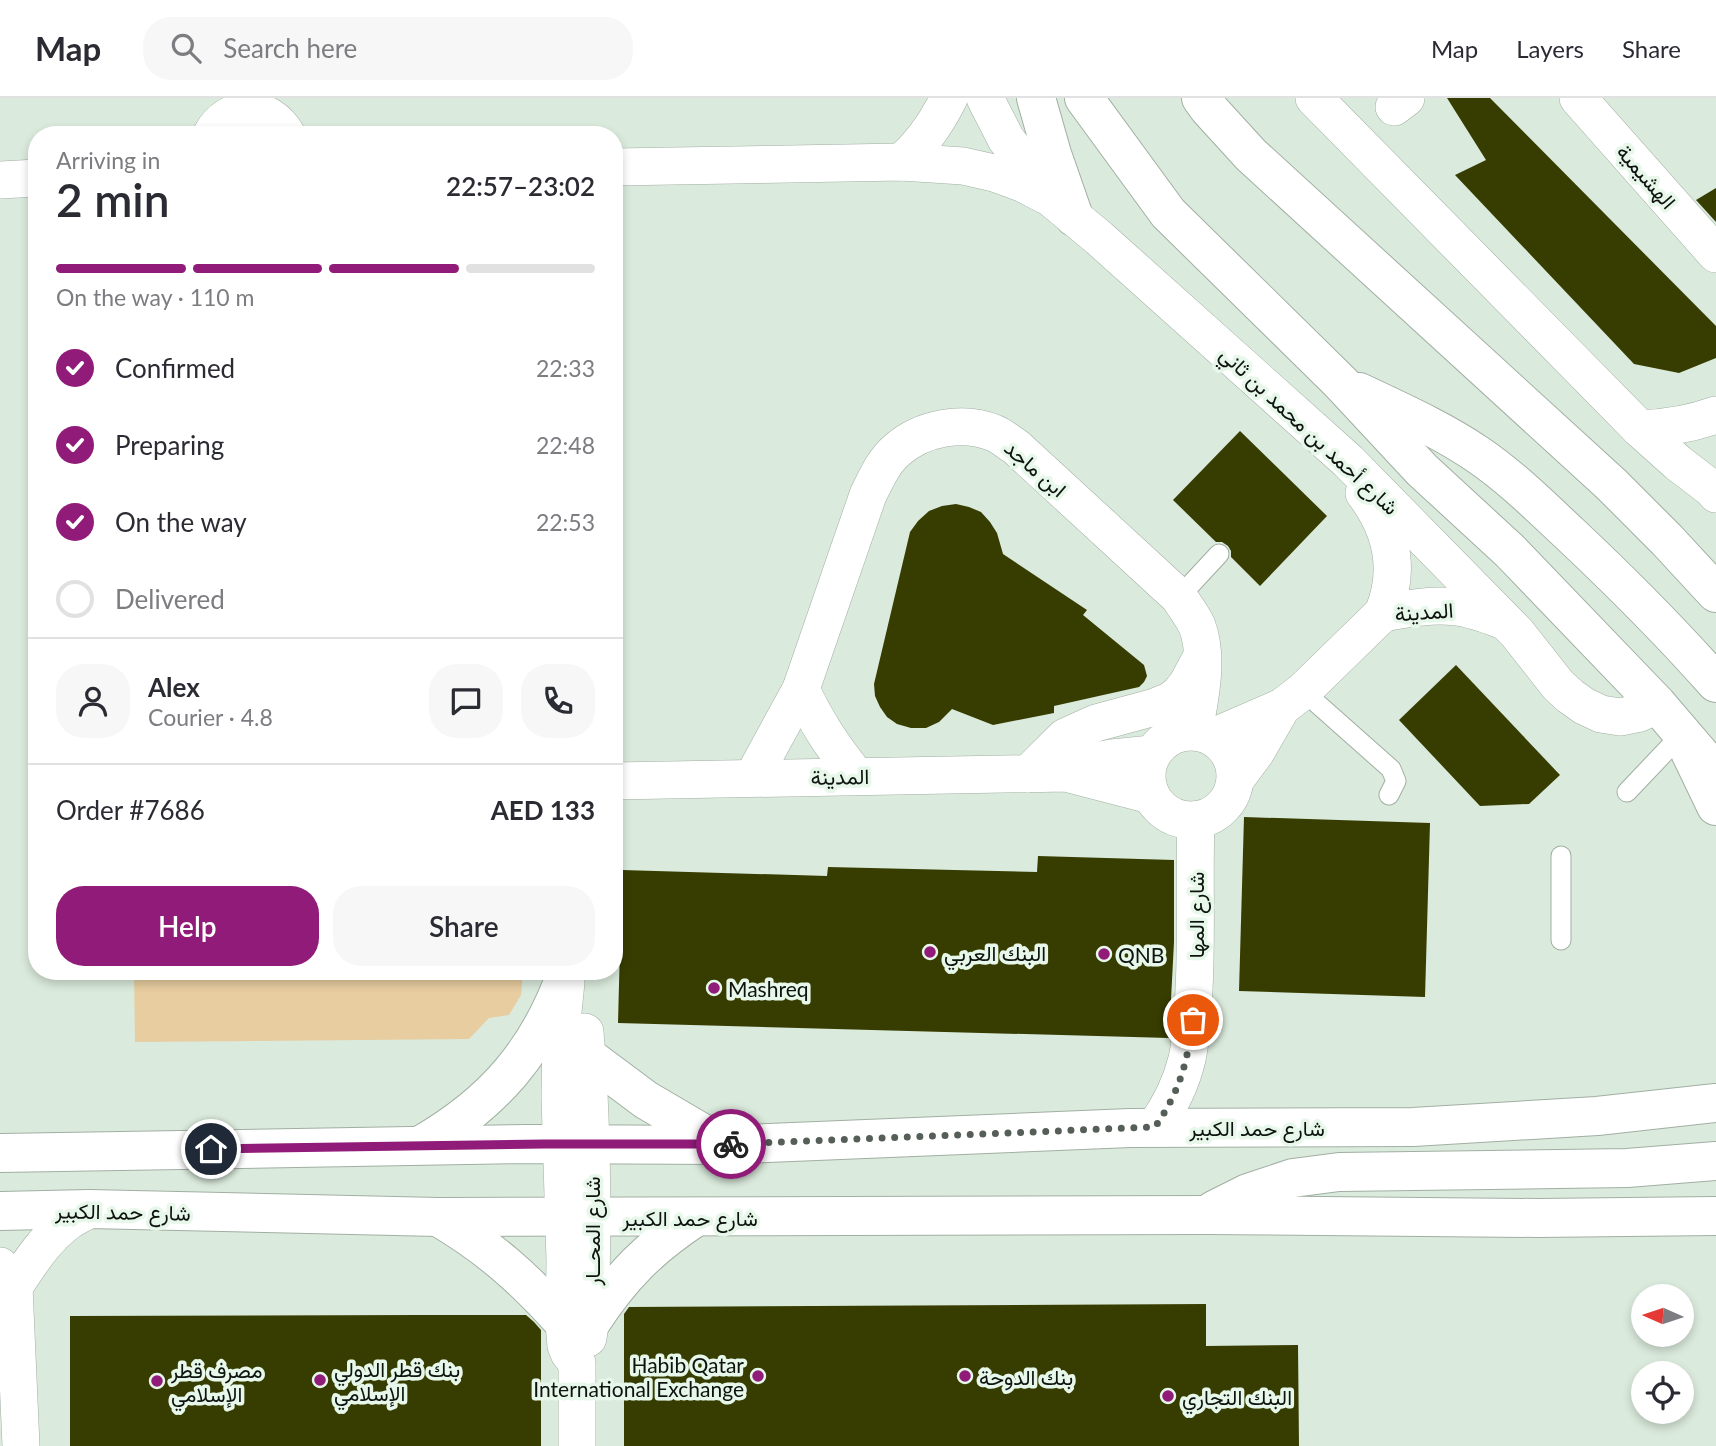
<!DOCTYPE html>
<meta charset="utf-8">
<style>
:root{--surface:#fff;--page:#f7f7f7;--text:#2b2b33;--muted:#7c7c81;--line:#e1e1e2;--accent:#911b79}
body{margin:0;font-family:Lato,Vazirmatn,sans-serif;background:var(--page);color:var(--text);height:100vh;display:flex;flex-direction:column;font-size:26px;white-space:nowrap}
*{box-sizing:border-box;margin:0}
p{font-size:23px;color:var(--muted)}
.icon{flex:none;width:38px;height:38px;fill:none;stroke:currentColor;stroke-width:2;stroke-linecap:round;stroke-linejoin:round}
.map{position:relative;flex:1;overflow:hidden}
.sheet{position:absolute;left:28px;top:28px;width:595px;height:854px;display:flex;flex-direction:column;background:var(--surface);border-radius:28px;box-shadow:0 4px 10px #0003}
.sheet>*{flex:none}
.needle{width:46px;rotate:273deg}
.buttons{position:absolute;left:1631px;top:1186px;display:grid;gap:14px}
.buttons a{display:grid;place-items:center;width:63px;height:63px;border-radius:50%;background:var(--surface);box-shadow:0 4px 10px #0003;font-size:35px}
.pin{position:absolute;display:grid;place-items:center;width:60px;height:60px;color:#fff;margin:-30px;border:4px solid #fff;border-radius:50%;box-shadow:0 2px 7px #0007}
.courier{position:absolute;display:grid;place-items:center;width:70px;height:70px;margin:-35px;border:5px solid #911b79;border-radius:50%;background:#fff;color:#222;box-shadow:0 2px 9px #0007}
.overview em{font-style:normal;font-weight:600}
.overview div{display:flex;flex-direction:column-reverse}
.overview{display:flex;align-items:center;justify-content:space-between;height:119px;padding:0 28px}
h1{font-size:46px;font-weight:600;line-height:52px}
.bar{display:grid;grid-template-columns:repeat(4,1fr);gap:10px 7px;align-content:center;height:84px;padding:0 28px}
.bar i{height:9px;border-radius:5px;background:var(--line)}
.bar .current{background:var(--accent)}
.bar p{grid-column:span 4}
.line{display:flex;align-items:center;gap:18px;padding:0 28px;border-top:2px solid var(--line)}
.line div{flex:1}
.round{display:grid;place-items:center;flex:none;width:74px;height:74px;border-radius:28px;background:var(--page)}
ol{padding:0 28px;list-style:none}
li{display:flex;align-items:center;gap:21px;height:77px}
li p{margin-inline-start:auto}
li .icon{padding:7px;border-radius:50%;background:var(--accent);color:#fff;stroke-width:4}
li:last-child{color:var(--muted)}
li i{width:38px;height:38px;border:4px solid var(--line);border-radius:50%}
.button{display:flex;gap:14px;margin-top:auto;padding:14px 28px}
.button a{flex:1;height:80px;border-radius:28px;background:var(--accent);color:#fff;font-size:28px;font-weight:600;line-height:80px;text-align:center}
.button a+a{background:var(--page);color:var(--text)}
header{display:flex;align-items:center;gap:42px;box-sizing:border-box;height:98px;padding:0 35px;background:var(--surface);border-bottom:2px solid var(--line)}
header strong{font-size:33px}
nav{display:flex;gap:38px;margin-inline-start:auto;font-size:24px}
.search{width:490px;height:63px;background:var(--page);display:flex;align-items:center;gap:18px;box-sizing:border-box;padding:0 24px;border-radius:28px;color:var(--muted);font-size:26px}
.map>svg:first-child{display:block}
.green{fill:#e7cda0}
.building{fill:#373d00}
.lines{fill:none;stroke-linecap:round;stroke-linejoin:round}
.lane-casing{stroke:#a1afa3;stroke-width:21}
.street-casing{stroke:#a1afa3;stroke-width:38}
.primary-casing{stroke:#a1afa3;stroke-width:40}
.lane{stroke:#fff;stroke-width:19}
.street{stroke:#fff;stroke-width:37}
.primary{stroke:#fff;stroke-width:38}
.done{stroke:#555e57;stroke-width:7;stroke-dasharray:0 12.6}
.route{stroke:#911b79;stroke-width:9}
.poi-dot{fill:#911b79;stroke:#e7f7ea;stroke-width:2.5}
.labels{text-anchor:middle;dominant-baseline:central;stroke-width:7;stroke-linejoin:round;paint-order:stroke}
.street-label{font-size:21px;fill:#0e130f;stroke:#e7f7ea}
.poi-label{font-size:21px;fill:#0e130f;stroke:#e7f7ea;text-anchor:start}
</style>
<header>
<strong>Map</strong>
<div class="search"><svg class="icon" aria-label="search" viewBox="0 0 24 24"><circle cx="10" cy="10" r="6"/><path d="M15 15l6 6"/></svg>Search here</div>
<nav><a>Map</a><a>Layers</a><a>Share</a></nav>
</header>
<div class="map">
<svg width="1716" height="1348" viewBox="0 0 1716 1348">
<rect width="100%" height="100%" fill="#daeadc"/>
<!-- green -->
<path class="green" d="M134 873H523L521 897 509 917 489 920 469 941 135 944Z"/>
<!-- building -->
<g class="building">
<path d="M1447 0H1490L1716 228V260L1679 275 1634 266 1455 77 1486 62Z"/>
<path d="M1716 90V124L1696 102Z"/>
<path d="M1240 333 1327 418 1260 488 1231 459V453L1228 448 1222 444H1216L1173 402Z"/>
<path d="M956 406 969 409 981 414 990 424 997 435 1003 456 1087 512 1083 517 1144 567 1147 578 1144 584 1139 589 1054 608V615L993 627 952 611 939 624 926 630H911L897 626 887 619 880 609 875 598 874 586 910 434 918 423 929 413 942 408Z"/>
<path d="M1456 567 1560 677 1529 706 1480 708 1399 622Z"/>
<path d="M1244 719 1430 725 1425 899 1239 893Z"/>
<path d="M1038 758 1174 762V844L1169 940 618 925 622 772 827 778 828 769 1037 774Z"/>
<path d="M1206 1206V1248L1298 1247 1299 1348H624V1216L629 1209Z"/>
<path d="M420 1217H526L534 1224 541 1232V1348H70V1218Z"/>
</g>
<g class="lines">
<!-- lane casing -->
<g class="lane-casing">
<g id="lane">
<path d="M1179 499 1219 456"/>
<path d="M1303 593 1391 671 1396 683 1389 697"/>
<path d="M1627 694 1682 636"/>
<path d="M1561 758V842"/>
</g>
</g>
<!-- street casing -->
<g class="street-casing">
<g id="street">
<path d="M985 0 1006 41 1052 101 1099 140 1348 363 1517 535 1558 587 1570 598 1584 608 1601 616 1620 619 1640 615 1657 606"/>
<path d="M1314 0 1640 331 1678 365 1712 391 1716 396"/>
<path d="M1578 0 1716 156"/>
<path d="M1394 9 1406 0"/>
<path d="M211 37C229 4 269 5 287 37"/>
<path d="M902 64C922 46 937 24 949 0"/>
<path d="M614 69 902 64 963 68 994 75 1024 86 1045 97"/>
<path d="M0 82 37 80"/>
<path d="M1640 331C1667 330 1691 326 1716 317"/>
<path d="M1383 515C1406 511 1431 506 1456 509 1473 511 1488 517 1504 523"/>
<path d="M801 591C816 624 833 649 856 678"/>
<circle cx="1191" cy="678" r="44"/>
<path d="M1213 639 1282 609 1303 593 1383 515C1401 472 1392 432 1364 395"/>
<path d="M1066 674 1092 664 1112 660 1152 656"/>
<path d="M1028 676 1065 639 1096 625 1155 609 1170 603 1179 596 1187 586 1201 560"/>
<path d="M753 679 801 591 868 397C876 381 883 364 897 352 922 330 963 322 994 335 1002 338 1009 345 1016 349L1179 499C1185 509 1192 517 1197 528 1209 559 1200 601 1194 633"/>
<path d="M1236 681 1256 654 1282 609"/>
<path d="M614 683 1066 675 1151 697"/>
<path d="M566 884 561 934 560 999 565 1163 564 1225 566 1248 569 1255 577 1265V1348"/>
<path d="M585 934C593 1031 593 1129 590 1226L588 1240"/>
<path d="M1155 1029C1170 1008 1181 986 1187 961 1192 938 1193 914 1194 891 1197 835 1194 779 1196 722"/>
<path d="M0 1168 14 1189 21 1348"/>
<path d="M14 1189C29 1166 46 1139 69 1123 75 1119 83 1115 89 1111"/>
</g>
</g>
<!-- primary casing -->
<g class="primary-casing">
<g id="primary">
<path d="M1036 0 1052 56 1074 119"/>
<path d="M1084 0 1168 115 1341 285 1422 372 1510 453 1657 606 1716 675"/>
<path d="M1201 0 1209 11 1251 57 1611 386 1667 442 1716 495"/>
<path d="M1359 294C1399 313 1440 331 1477 356 1511 379 1540 408 1570 436 1621 484 1670 533 1716 585"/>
<path d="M1690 654 1716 708"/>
<path d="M587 958 646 1002 721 1046"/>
<path d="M421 1047C494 1005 539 953 567 873"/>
<path d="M0 1055 527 1046 722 1047 1130 1030 1413 1029 1597 1018 1716 1005"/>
<path d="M1214 1112 1248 1095 1293 1080 1339 1074 1627 1070 1716 1063"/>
<path d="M0 1113 89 1111 438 1119 1206 1117 1538 1120 1716 1118"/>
<path d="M438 1119C488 1148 526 1182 564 1225"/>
<path d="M590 1226C621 1178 649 1150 696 1119"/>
</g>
</g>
<!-- lane -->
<use href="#lane" class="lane"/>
<!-- street -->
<use href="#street" class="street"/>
<!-- primary -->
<use href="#primary" class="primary"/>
</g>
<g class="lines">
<!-- done -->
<path class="done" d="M731 1046 1155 1029C1180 993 1187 965 1193 922"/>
<!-- route -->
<path class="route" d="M211 1051 544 1046H731"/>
</g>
<!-- markers -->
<g class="poi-dot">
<circle cx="930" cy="854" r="7"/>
<circle cx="1104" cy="856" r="7"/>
<circle cx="714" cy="890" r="7"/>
<circle cx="758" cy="1278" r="7"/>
<circle cx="965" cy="1278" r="7"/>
<circle cx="320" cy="1282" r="7"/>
<circle cx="157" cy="1283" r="7"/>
<circle cx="1168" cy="1298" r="7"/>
</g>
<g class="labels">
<!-- street labels -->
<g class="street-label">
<text transform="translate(1647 78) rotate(49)">الهشيمية</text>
<text transform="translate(1310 332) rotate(43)">شارع أحمد بن محمد بن ثاني</text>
<text transform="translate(1036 370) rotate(41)">ابن ماجد</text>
<text transform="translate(1424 513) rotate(-4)">المدينة</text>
<text transform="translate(840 678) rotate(-1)">المدينة</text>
<text transform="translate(1195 817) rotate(-90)">شارع المها</text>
<text x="1257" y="1029">شارع حمد الكبير</text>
<text transform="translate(123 1113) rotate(1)">شارع حمد الكبير</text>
<text x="690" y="1119">شارع حمد الكبير</text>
<text transform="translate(591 1133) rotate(-90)">شارع المحــار</text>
</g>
<!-- poi labels -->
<g class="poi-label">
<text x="944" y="854">البنك العربي</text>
<text x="1118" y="856">QNB</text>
<text x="728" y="890">Mashreq</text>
<text x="744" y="1266" text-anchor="end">Habib Qatar<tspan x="744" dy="24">International Exchange</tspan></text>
<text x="334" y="1270">بنك قطر الدولي<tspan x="334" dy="24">الإسلامي</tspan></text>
<text x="171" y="1271">مصرف قطر<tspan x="171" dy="24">الإسلامي</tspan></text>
<text x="979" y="1278">بنك الدوحة</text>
<text x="1182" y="1298">البنك التجاري</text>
</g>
</g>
</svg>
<div class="buttons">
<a><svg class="needle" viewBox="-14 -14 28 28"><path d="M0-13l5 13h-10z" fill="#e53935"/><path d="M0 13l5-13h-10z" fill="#7c7c81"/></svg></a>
<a><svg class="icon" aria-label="locate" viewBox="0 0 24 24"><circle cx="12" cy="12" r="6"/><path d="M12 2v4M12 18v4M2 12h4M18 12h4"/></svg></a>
</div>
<div class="pin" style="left:1193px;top:922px;background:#ea580c"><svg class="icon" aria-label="bag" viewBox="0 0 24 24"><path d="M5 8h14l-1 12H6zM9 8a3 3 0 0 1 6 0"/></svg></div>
<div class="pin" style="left:211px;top:1051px;background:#1f2937"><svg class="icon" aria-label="home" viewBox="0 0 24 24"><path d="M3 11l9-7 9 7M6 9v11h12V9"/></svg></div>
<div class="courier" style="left:731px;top:1046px"><svg class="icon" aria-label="bike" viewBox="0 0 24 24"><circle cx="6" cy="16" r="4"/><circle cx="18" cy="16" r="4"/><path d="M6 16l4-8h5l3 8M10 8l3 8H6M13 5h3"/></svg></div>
<section class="sheet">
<div class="overview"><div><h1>2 min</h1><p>Arriving in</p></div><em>22:57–23:02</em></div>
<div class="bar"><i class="current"></i><i class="current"></i><i class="current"></i><i></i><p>On the way · 110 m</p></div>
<ol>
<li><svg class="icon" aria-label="check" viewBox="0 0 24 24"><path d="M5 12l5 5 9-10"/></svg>Confirmed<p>22:33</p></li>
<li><svg class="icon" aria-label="check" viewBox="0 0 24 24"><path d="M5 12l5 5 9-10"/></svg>Preparing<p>22:48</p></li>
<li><svg class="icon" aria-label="check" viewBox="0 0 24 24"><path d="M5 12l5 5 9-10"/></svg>On the way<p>22:53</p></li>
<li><i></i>Delivered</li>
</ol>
<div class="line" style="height:126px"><a class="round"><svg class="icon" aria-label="person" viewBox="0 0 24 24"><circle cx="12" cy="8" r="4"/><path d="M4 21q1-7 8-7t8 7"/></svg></a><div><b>Alex</b><p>Courier · 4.8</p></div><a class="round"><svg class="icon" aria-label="chat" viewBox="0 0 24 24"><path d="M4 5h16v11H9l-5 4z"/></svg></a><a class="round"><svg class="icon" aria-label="phone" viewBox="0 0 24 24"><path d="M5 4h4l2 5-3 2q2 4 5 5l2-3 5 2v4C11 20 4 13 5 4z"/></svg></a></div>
<div class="line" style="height:91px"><div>Order #7686</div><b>AED 133</b></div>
<div class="button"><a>Help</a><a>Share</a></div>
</section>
</div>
